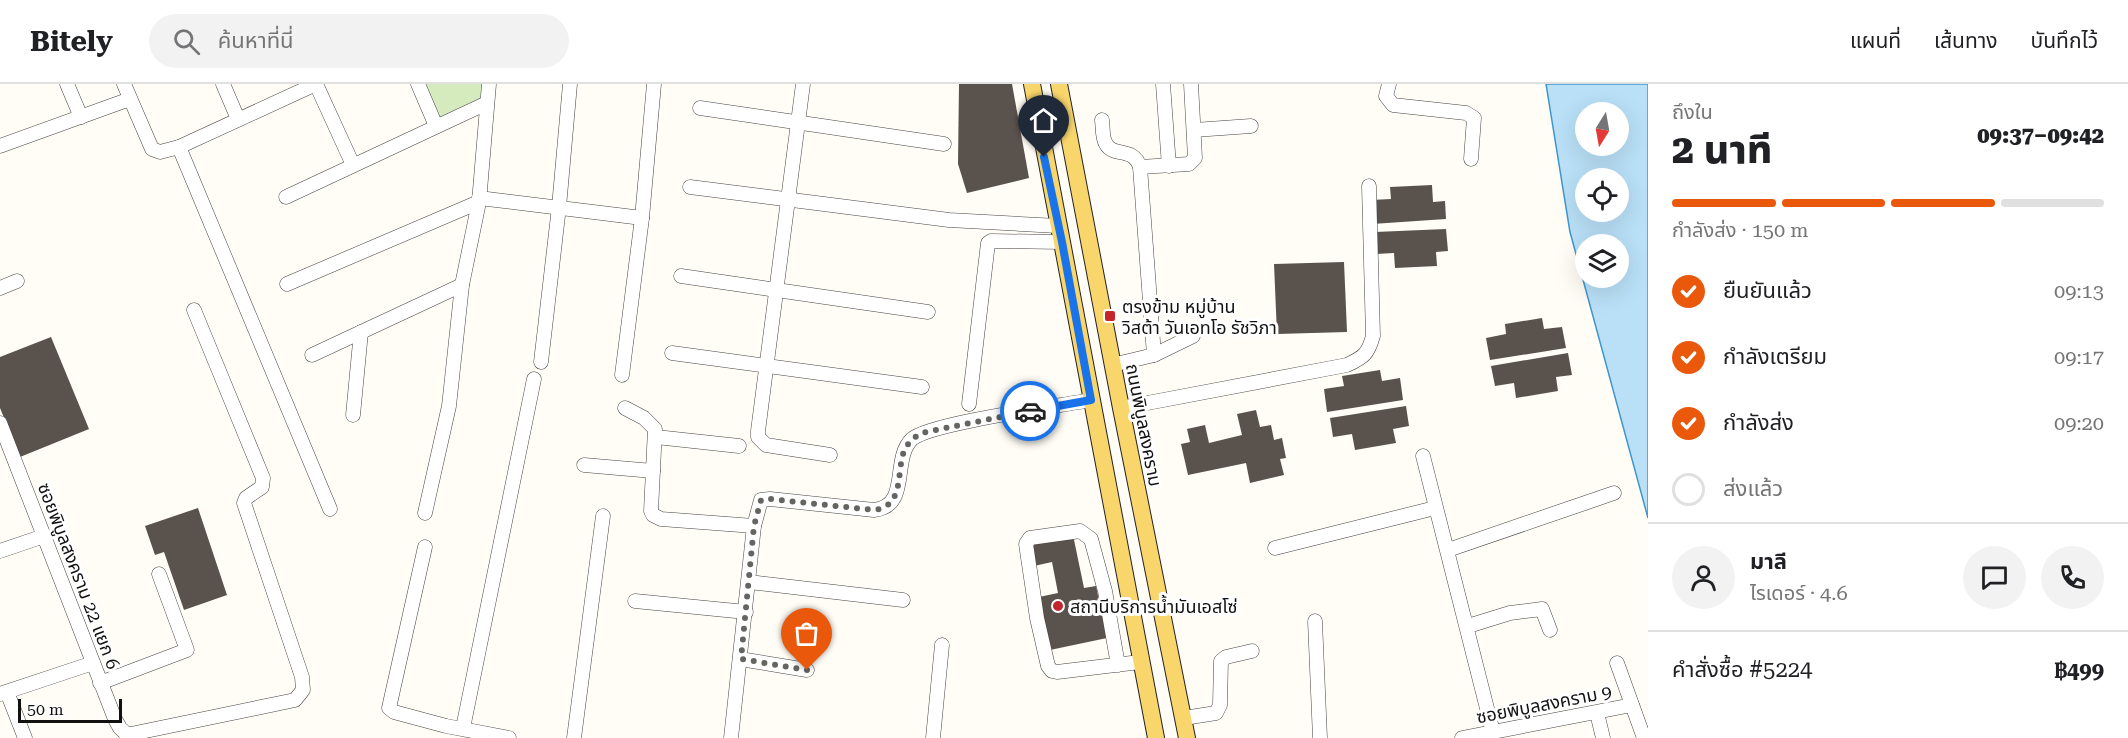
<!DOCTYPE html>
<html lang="th">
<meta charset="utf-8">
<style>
:root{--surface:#fff;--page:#f2f2f2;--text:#202124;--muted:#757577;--line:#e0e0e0;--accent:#ea580c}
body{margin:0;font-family:"Roboto Serif","Noto Sans Thai",serif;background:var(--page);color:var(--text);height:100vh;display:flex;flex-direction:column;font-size:22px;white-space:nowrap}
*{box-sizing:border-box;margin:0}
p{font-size:20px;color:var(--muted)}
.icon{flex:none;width:33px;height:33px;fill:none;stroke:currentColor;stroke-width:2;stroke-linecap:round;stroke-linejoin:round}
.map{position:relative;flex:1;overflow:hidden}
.details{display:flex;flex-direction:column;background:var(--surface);width:480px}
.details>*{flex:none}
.needle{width:39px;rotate:191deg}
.tools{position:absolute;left:1575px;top:18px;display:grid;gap:12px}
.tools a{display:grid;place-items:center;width:54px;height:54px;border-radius:50%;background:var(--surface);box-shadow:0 6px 24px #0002;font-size:30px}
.scale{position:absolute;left:18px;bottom:15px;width:104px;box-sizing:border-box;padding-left:6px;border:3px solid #111;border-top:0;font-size:16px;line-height:21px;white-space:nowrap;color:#111;-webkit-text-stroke:4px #fff;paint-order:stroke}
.pin{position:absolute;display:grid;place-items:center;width:51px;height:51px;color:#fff;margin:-62px -26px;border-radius:50% 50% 50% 0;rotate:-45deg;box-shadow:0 0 6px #0007}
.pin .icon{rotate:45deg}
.courier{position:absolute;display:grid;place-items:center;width:60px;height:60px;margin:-30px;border:4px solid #1a73e8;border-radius:50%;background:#fff;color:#222;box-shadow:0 2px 8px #0007}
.head em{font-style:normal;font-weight:800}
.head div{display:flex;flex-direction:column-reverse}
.head{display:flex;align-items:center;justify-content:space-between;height:102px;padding:0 24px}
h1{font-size:39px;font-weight:800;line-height:45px}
.bar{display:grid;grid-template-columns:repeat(4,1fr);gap:9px 6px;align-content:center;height:72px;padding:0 24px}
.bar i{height:8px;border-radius:4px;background:var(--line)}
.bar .selected{background:var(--accent)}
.bar p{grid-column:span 4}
.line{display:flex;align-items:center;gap:15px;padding:0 24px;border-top:2px solid var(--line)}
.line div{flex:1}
.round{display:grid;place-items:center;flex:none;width:63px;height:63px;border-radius:32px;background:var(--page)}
ol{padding:0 24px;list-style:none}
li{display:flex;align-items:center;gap:18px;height:66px}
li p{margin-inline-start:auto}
li .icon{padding:6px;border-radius:50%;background:var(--accent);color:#fff;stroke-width:4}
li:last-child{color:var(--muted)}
li i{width:33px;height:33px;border:3px solid var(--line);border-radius:50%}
header{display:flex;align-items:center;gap:36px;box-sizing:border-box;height:84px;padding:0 30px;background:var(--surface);border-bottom:2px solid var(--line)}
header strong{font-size:28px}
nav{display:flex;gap:33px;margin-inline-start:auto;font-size:21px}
.search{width:420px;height:54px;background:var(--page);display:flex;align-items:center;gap:15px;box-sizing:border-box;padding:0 21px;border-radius:33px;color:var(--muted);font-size:22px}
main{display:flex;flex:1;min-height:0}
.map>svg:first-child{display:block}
.green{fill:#d5ebbd}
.water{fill:#b9e0f7;stroke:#3f96cf;stroke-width:1.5;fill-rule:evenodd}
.building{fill:#5a524d}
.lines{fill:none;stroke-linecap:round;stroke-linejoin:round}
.minor-casing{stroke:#444;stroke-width:15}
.major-casing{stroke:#222;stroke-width:18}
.minor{stroke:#fff;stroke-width:14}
.major{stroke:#f9d66b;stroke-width:16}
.done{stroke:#646461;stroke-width:6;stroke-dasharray:0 10.8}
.route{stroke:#1a73e8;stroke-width:8}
.poi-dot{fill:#c4262e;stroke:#fff;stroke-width:2}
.labels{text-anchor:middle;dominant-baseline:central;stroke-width:6;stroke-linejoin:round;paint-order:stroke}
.poi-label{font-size:18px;fill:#111;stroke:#fff;text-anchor:start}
.street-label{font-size:18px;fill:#111;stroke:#fff}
</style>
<header>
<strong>Bitely</strong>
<div class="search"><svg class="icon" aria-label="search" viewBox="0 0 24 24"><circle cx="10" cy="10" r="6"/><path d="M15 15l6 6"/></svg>ค้นหาที่นี่</div>
<nav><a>แผนที่</a><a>เส้นทาง</a><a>บันทึกไว้</a></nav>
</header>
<main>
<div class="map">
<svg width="1648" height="654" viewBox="0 0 1648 654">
<rect width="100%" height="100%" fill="#fffdf5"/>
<!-- green -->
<path class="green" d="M417 0H487L486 17 435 39Z"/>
<!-- water -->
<path class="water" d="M1546 0H1648V434L1570 148ZM1586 28H1618V62H1586ZM1586 94H1618V128H1586ZM1586 160H1618V194H1586Z"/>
<!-- building -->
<g class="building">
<path d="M959 0H1012L1029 94 967 109 958 80Z"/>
<path d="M1432 101 1433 118 1445 117 1446 135 1372 140 1371 116 1391 115 1390 103Z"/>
<path d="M1446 145 1448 167 1436 168 1437 182 1395 184 1394 169 1376 170 1375 148Z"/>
<path d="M1344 178 1347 248 1277 250 1274 180Z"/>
<path d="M1542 234 1544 245 1562 243 1566 264 1490 276 1486 254 1506 250 1505 240Z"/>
<path d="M51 253 89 345 20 373 0 324V273Z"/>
<path d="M1568 269 1572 291 1556 293 1558 307 1516 314 1514 299 1495 302 1491 282Z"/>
<path d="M1380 286 1382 297 1400 294 1403 316 1327 328 1324 305 1344 302 1342 292Z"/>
<path d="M1406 322 1409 342 1393 345 1396 359 1355 366 1352 350 1333 353 1330 334Z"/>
<path d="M1256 326 1260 343 1271 341 1274 356 1282 354 1286 374 1280 375 1284 391 1250 399 1246 379 1188 391 1181 360 1190 358 1187 345 1205 341 1209 359 1242 351 1237 330Z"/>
<path d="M198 424 227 511 184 526 164 468 155 471 145 442Z"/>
<path d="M1073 451 1084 504 1096 502 1107 554 1050 566 1039 513 1058 509 1052 478 1034 482 1030 460Z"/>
</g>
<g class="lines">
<!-- minor casing -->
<g class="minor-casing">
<g id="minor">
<path d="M67 0 81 33"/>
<path d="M124 0 152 65 160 68 179 63 316 0"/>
<path d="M223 0 238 35"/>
<path d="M316 0 353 81"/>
<path d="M418 0 436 42"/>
<path d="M803 0 758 347V353L766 361 830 371"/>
<path d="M1163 0 1169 82"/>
<path d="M1389 0 1386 12 1393 21 1466 29 1474 34 1471 75"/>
<path d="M700 24 944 60"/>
<path d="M1102 36C1103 43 1102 54 1106 60 1114 74 1133 62 1140 83L1154 271"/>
<path d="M1194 46 1251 42"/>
<path d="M0 62 130 15"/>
<path d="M179 63 330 425"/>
<path d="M1140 83 1189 80 1195 74 1191 0"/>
<path d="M690 103 949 136 1058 142"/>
<path d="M286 113 487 19"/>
<path d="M479 114 642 134"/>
<path d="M681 192 928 228"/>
<path d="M287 200 479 118"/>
<path d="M0 204 17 197"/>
<path d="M672 269 922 303"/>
<path d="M312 271 462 201"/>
<path d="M541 278 559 123 570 0"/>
<path d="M1112 281 1154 271 1193 252"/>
<path d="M622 291 642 134 654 0"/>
<path d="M969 320 988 159 991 157 1062 158"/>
<path d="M625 324 644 334 655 345 651 427 653 431 661 435 754 442"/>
<path d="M1121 324 1347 281C1364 273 1368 270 1373 252L1369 102"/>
<path d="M353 331 361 248"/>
<path d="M0 339 115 635 120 644 131 654"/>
<path d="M656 353 739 362"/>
<path d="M1423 372 1493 648"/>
<path d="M584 381 653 387"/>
<path d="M425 429 449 322 462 201 479 118 489 0"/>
<path d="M425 463 389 624 394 628 446 642 509 654"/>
<path d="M1275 464 1435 424"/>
<path d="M1448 466 1614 409"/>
<path d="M0 467 44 452"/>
<path d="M749 498 903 516"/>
<path d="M635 517 746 528"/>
<path d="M1315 537 1320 654"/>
<path d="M1468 542 1510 529 1542 525 1550 546"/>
<path d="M740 575 807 586"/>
<path d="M1617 579 1644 654"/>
<path d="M1118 581 1105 507 1091 455 1080 447 1030 454 1026 460 1037 534 1048 582 1052 587 1057 588 1140 578"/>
<path d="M100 599 187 566 159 490"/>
<path d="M7 608 25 654"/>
<path d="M0 610 93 579"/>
<path d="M1597 629 1603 654"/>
<path d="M1184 634 1216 629 1220 621 1221 577 1226 573 1252 567"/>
<path d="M463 644 534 295"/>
<path d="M126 651 295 616 303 606 302 593 244 419 246 414 262 403 263 394 194 226"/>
<path d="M574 654 603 432"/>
<path d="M731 654 754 442 761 416 770 415 874 426C911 422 891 375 912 355 930 339 1059 322 1091 316"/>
<path d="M933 654 942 561"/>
<path d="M1462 654 1632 621"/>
</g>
</g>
<!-- major casing -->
<g class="major-casing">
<g id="major">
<path d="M1032 0 1156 654"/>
<path d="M1059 0 1121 324 1187 654"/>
</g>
</g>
<!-- minor -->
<use href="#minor" class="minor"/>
<!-- major -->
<use href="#major" class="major"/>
</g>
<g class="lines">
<!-- done -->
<path class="done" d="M807 586 741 575 754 442 761 416 770 415 874 426C905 422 896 389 904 367 908 358 914 354 921 349L1030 327"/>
<!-- route -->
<path class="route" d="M1030 327 1091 316 1062 158 1044 73"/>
</g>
<!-- markers -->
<g class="poi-dot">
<rect x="1104" y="226" width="12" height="12" rx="3"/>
<circle cx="1058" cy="522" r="6"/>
</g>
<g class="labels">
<!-- poi labels -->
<g class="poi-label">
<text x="1122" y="222">ตรงข้าม หมู่บ้าน<tspan x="1122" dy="21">วิสต้า วันเอทโอ รัชวิภา</tspan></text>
<text x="1070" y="522">สถานีบริการน้ำมันเอสโซ่</text>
</g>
<!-- street labels -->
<g class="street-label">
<text transform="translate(1144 341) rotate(79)">ถนนพิบูลสงคราม</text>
<text transform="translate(79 492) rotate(69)">ซอยพิบูลสงคราม 22 แยก 6</text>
<text transform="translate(1544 620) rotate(-11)">ซอยพิบูลสงคราม 9</text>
</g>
</g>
</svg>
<div class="tools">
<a><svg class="needle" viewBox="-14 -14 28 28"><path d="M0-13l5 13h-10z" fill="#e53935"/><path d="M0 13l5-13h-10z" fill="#757577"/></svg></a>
<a><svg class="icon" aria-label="locate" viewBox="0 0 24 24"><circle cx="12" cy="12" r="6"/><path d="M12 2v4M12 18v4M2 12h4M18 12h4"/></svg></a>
<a><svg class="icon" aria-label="layers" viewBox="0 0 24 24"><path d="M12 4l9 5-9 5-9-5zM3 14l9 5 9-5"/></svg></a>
</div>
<div class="scale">50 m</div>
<div class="pin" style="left:807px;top:586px;background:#ea580c"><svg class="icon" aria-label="bag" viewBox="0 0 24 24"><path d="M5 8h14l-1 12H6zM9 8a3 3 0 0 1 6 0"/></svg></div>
<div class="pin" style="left:1044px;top:73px;background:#1f2937"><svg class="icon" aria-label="home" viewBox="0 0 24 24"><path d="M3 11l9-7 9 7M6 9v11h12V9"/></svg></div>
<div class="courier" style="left:1030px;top:327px"><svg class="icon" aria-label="car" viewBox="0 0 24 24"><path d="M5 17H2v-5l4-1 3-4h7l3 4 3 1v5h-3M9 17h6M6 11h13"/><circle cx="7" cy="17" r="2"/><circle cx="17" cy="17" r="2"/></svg></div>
</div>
<section class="details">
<div class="head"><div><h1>2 นาที</h1><p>ถึงใน</p></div><em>09:37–09:42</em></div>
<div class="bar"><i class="selected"></i><i class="selected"></i><i class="selected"></i><i></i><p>กำลังส่ง · 150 m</p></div>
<ol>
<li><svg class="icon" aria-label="check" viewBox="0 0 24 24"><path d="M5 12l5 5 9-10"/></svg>ยืนยันแล้ว<p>09:13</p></li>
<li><svg class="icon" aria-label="check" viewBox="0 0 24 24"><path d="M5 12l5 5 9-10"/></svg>กำลังเตรียม<p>09:17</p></li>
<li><svg class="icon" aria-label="check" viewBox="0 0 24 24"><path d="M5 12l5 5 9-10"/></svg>กำลังส่ง<p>09:20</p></li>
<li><i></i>ส่งแล้ว</li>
</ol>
<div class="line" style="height:108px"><a class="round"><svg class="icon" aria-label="person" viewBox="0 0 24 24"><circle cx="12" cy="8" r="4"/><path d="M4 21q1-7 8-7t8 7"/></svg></a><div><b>มาลี</b><p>ไรเดอร์ · 4.6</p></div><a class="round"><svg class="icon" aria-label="chat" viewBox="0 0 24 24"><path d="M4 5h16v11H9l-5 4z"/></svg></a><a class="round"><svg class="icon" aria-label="phone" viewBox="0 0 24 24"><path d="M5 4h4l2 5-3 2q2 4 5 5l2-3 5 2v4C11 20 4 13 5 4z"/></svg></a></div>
<div class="line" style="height:78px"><div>คำสั่งซื้อ #5224</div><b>฿499</b></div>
</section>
</main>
